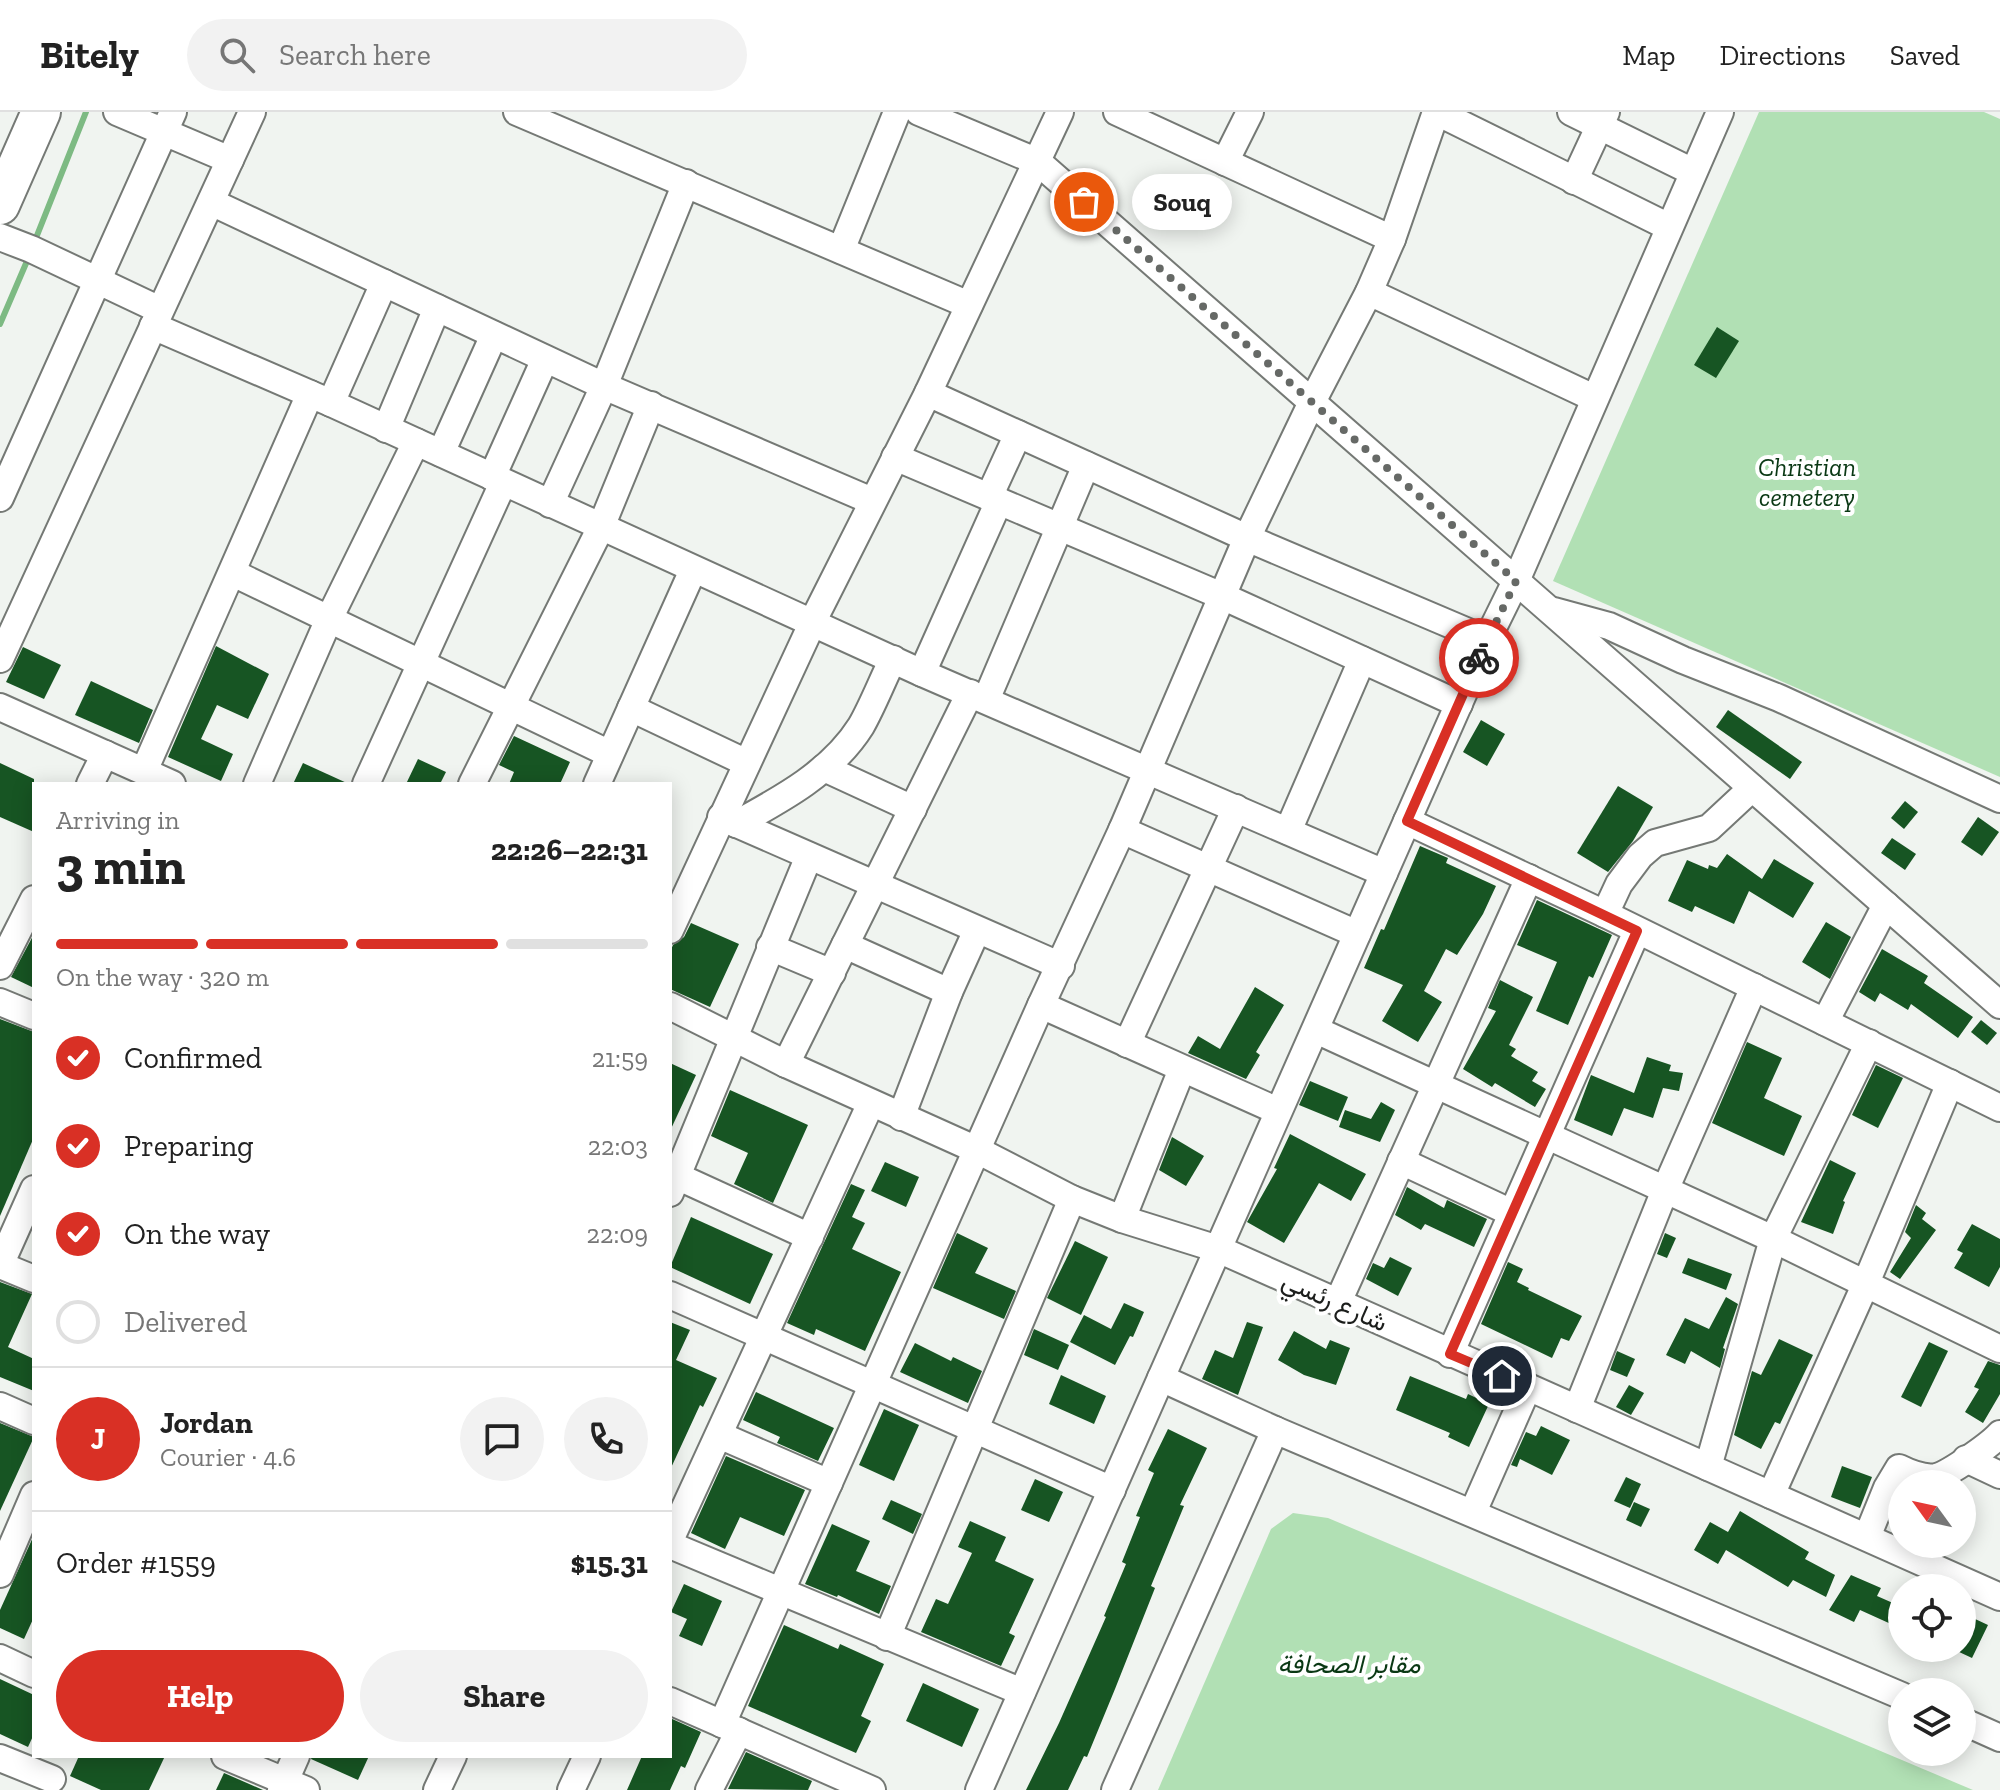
<!DOCTYPE html>
<meta charset="utf-8">
<style>
:root{--surface:#fff;--page:#f2f2f2;--text:#222;--muted:#767676;--line:#e0e0e0;--accent:#d93025}
body{margin:0;font-family:"Zilla Slab",Vazirmatn,serif;background:var(--page);color:var(--text);height:100vh;display:flex;flex-direction:column;font-size:30px;white-space:nowrap}
*{box-sizing:border-box;margin:0}
p{font-size:26px;color:var(--muted)}
.icon{flex:none;width:44px;height:44px;fill:none;stroke:currentColor;stroke-width:2;stroke-linecap:round;stroke-linejoin:round}
.map{position:relative;flex:1;overflow:hidden}
.drawer{position:absolute;left:32px;top:670px;width:640px;height:976px;display:flex;flex-direction:column;background:var(--surface);border-radius:0px;box-shadow:0 4px 20px #0003}
.drawer>*{flex:none}
.needle{width:52px;rotate:303deg}
.controls{position:absolute;left:1888px;top:1358px;display:grid;gap:16px}
.controls a{display:grid;place-items:center;width:88px;height:88px;border-radius:50%;background:var(--surface);box-shadow:0 4px 20px #0003;font-size:40px}
.pin{position:absolute;display:grid;place-items:center;width:68px;height:68px;color:#fff;margin:-34px;border:4px solid #fff;border-radius:50%;box-shadow:0 2px 8px #0007}
.courier{position:absolute;display:grid;place-items:center;width:80px;height:80px;margin:-40px;border:6px solid #d93025;border-radius:50%;background:#fff;color:#222;box-shadow:0 2px 10px #0007}
.bubble{position:absolute;height:56px;border-radius:28px;background:var(--surface);box-shadow:0 4px 20px #0003;font-size:26px;font-weight:700;line-height:56px;text-align:center}
.overview em{font-style:normal;font-weight:700}
.overview div{display:flex;flex-direction:column-reverse}
.overview{display:flex;align-items:center;justify-content:space-between;height:136px;padding:0 24px}
h1{font-size:52px;font-weight:700;line-height:60px}
.bar{display:grid;grid-template-columns:repeat(4,1fr);gap:12px 8px;align-content:center;height:96px;padding:0 24px}
.bar i{height:10px;border-radius:6px;background:var(--line)}
.bar .current{background:var(--accent)}
.bar p{grid-column:span 4}
.line{display:flex;align-items:center;gap:20px;padding:0 24px;border-top:2px solid var(--line)}
.line div{flex:1}
.round{display:grid;place-items:center;flex:none;width:84px;height:84px;border-radius:42px;background:var(--page)}
ol{padding:0 24px;list-style:none}
li{display:flex;align-items:center;gap:24px;height:88px}
li p{margin-inline-start:auto}
li .icon{padding:8px;border-radius:50%;background:var(--accent);color:#fff;stroke-width:4}
li:last-child{color:var(--muted)}
li i{width:44px;height:44px;border:4px solid var(--line);border-radius:50%}
.action{display:flex;gap:16px;margin-top:auto;padding:16px 24px}
.action a{flex:1;height:92px;border-radius:48px;background:var(--accent);color:#fff;font-size:32px;font-weight:700;line-height:92px;text-align:center}
.action a+a{background:var(--page);color:var(--text)}
header{display:flex;align-items:center;gap:48px;box-sizing:border-box;height:112px;padding:0 40px;background:var(--surface);border-bottom:2px solid var(--line)}
header strong{font-size:38px}
nav{display:flex;gap:44px;margin-inline-start:auto;font-size:28px}
.search{width:560px;height:72px;background:var(--page);display:flex;align-items:center;gap:20px;box-sizing:border-box;padding:0 28px;border-radius:44px;color:var(--muted);font-size:30px}
.map>svg:first-child{display:block}
.green{fill:#b1e0b4}
.lines{fill:none;stroke-linecap:round;stroke-linejoin:round}
.stream{stroke:#7dba83;stroke-width:6}
.building{fill:#175523}
.minor-casing{stroke:#757975;stroke-width:30}
.highway-casing{stroke:#757975;stroke-width:42}
.minor{stroke:#fff;stroke-width:26}
.highway{stroke:#fff;stroke-width:38}
.done{stroke:#666966;stroke-width:8;stroke-dasharray:0 14.4}
.route{stroke:#d93025;stroke-width:10}
.labels{text-anchor:middle;dominant-baseline:central;stroke-width:8;stroke-linejoin:round;paint-order:stroke}
.park-label{font-size:26px;font-style:italic;fill:#0a3814;stroke:#fff}
.street-label{font-size:26px;fill:#1c1e1c;stroke:#fff}
</style>
<header>
<strong>Bitely</strong>
<div class="search"><svg class="icon" aria-label="search" viewBox="0 0 24 24"><circle cx="10" cy="10" r="6"/><path d="M15 15l6 6"/></svg>Search here</div>
<nav><a>Map</a><a>Directions</a><a>Saved</a></nav>
</header>
<div class="map">
<svg width="2000" height="1678" viewBox="0 0 2000 1678">
<rect width="100%" height="100%" fill="#f0f4f0"/>
<!-- green -->
<g class="green">
<path d="M1759 0H1984L2000 7V665L1553 469Z"/>
<path d="M1293 1401 1328 1406 1973 1678H1158L1271 1417Z"/>
</g>
<g class="lines">
<!-- stream -->
<g class="stream">
<path d="M34 131 86 0"/>
<path d="M0 212 30 142"/>
</g>
</g>
<!-- building -->
<g class="building">
<path d="M1717 215 1739 229 1716 266 1694 253Z"/>
<path d="M216 534 269 562 248 607 217 593 201 627 233 642 221 669 168 645Z"/>
<path d="M23 535 61 553 44 587 6 570Z"/>
<path d="M91 569 153 598 139 631 75 603Z"/>
<path d="M1728 598 1802 650 1790 667 1716 615Z"/>
<path d="M1481 608 1505 622 1487 654 1463 640Z"/>
<path d="M514 624 570 650 560 672H509L514 660 499 653Z"/>
<path d="M418 647 446 660 440 672H406Z"/>
<path d="M0 651 34 667V720L0 705Z"/>
<path d="M303 651 349 672H293Z"/>
<path d="M1618 674 1653 695 1633 729 1608 760 1577 741Z"/>
<path d="M1905 689 1918 700 1904 717 1891 706Z"/>
<path d="M1978 705 1999 720 1982 744 1961 730Z"/>
<path d="M1892 726 1916 742 1905 758 1881 741Z"/>
<path d="M1420 734 1448 746 1446 751 1496 774 1483 802 1457 843 1446 837 1424 879 1442 890 1418 930 1382 909 1403 873 1364 856 1381 817 1384 818Z"/>
<path d="M1727 742 1762 767 1774 747 1814 771 1793 806 1749 779 1734 812 1695 794 1692 800 1668 789 1687 748 1708 757 1709 753 1717 756Z"/>
<path d="M1537 788 1612 823 1593 866 1589 864 1568 913 1536 899 1557 850 1517 833Z"/>
<path d="M1826 810 1851 825 1830 867 1802 850Z"/>
<path d="M691 811 739 832 710 895 670 877V840L673 833 684 825Z"/>
<path d="M34 822V876L11 865Z"/>
<path d="M1882 837 1928 864 1924 871 1973 905 1958 926 1911 892 1908 898 1880 881 1875 890 1859 880Z"/>
<path d="M1500 868 1533 885 1509 933 1516 937 1511 944 1538 960 1532 969 1546 977 1535 995 1495 971 1492 975 1463 957 1496 899 1488 896Z"/>
<path d="M1255 875 1284 893 1256 940 1260 943 1246 967 1188 941 1198 924 1220 937Z"/>
<path d="M0 907 34 920V1025L0 1104Z"/>
<path d="M1981 908 1997 921 1987 933 1971 920Z"/>
<path d="M1747 930 1782 946 1764 986 1802 1004 1784 1044 1712 1011Z"/>
<path d="M1647 945 1671 953 1669 959 1683 961 1679 979 1663 976 1653 1006 1624 996 1612 1024 1574 1008 1591 963 1634 981Z"/>
<path d="M670 951 696 963 670 1019Z"/>
<path d="M1876 953 1903 966 1878 1016 1852 1003Z"/>
<path d="M1310 969 1348 985 1338 1009 1299 993Z"/>
<path d="M730 978 808 1013 773 1091 734 1072 748 1041 711 1024Z"/>
<path d="M1381 990 1395 998 1380 1030 1339 1015 1345 998 1371 1007Z"/>
<path d="M1290 1022 1366 1062 1351 1089 1319 1071 1284 1131 1247 1110 1277 1057 1274 1056Z"/>
<path d="M1172 1025 1204 1044 1186 1074 1159 1058Z"/>
<path d="M1830 1048 1856 1061 1843 1089 1845 1090 1833 1122 1801 1110Z"/>
<path d="M885 1050 919 1065 906 1095 871 1079Z"/>
<path d="M851 1072 865 1078 852 1105 865 1111 852 1137 901 1160 865 1239 816 1217 814 1223 787 1211Z"/>
<path d="M1407 1075 1444 1096 1447 1088 1487 1107 1474 1135 1425 1112 1421 1118 1395 1103Z"/>
<path d="M1916 1093 1926 1101 1922 1107 1936 1118 1900 1167 1890 1160 1911 1126 1905 1120Z"/>
<path d="M691 1105 773 1142 750 1192 670 1155Z"/>
<path d="M1972 1112 2000 1127V1155L1989 1175 1954 1156 1963 1141 1957 1138Z"/>
<path d="M957 1121 988 1136 975 1161 1016 1179 1004 1207 933 1176Z"/>
<path d="M1665 1121 1676 1126 1667 1146 1657 1142Z"/>
<path d="M1075 1129 1108 1145 1081 1203 1047 1186Z"/>
<path d="M1390 1145 1412 1156 1398 1184 1366 1167 1373 1151 1384 1156Z"/>
<path d="M1688 1146 1732 1162 1726 1178 1682 1161Z"/>
<path d="M1508 1150 1523 1157 1517 1170 1529 1176 1528 1178 1582 1204 1569 1229 1561 1226 1552 1246 1481 1212Z"/>
<path d="M0 1170 32 1182 8 1235 34 1247V1279L0 1265Z"/>
<path d="M1726 1185 1738 1192 1723 1236 1725 1237 1720 1256 1691 1239 1685 1252 1666 1243 1685 1206 1709 1217Z"/>
<path d="M1124 1191 1144 1200 1133 1225 1130 1224 1115 1253 1070 1230 1084 1203 1111 1217Z"/>
<path d="M670 1210 690 1218 676 1248 717 1266 703 1295 700 1293 670 1358Z"/>
<path d="M1247 1210 1263 1215 1238 1283 1202 1267 1215 1238 1233 1246Z"/>
<path d="M1034 1217 1069 1233 1058 1258 1024 1243Z"/>
<path d="M1294 1219 1326 1237 1330 1228 1350 1236 1336 1273 1304 1263 1278 1248Z"/>
<path d="M1779 1227 1813 1243 1780 1312 1775 1310 1761 1337 1734 1323 1752 1259 1761 1263Z"/>
<path d="M1929 1230 1948 1239 1921 1295 1901 1285Z"/>
<path d="M915 1231 951 1249 953 1245 982 1259 968 1291 900 1260Z"/>
<path d="M1617 1239 1635 1247 1627 1265 1610 1258Z"/>
<path d="M1988 1249 2000 1253V1282L1983 1311 1965 1300 1979 1277 1974 1275Z"/>
<path d="M1061 1263 1106 1284 1094 1312 1049 1292Z"/>
<path d="M1410 1264 1466 1287 1468 1282 1489 1292 1469 1335 1448 1325 1450 1321 1396 1298Z"/>
<path d="M1629 1273 1644 1281 1631 1303 1616 1295Z"/>
<path d="M756 1280 834 1316 818 1349 777 1331 780 1325 743 1308Z"/>
<path d="M884 1297 919 1313 894 1369 859 1353Z"/>
<path d="M0 1311 34 1325 0 1399Z"/>
<path d="M1541 1314 1570 1328 1552 1363 1520 1347 1517 1355 1511 1353 1526 1320 1536 1324Z"/>
<path d="M1168 1317 1207 1336 1180 1393 1184 1394 1151 1474 1155 1476 1115 1577 1087 1645 1084 1644 1068 1678H1026L1059 1611 1106 1505 1104 1504 1126 1452 1122 1450 1140 1405 1136 1404 1154 1361 1148 1358Z"/>
<path d="M726 1344 805 1378 784 1424 740 1405 725 1437 691 1421Z"/>
<path d="M1842 1354 1872 1365 1860 1396 1831 1385Z"/>
<path d="M1626 1365 1641 1372 1630 1396 1614 1389Z"/>
<path d="M1035 1367 1063 1380 1049 1410 1021 1398Z"/>
<path d="M891 1388 922 1402 913 1422 882 1407Z"/>
<path d="M1634 1390 1650 1397 1641 1415 1626 1408Z"/>
<path d="M1740 1399 1809 1440 1805 1447 1835 1463 1826 1485 1793 1468 1788 1475 1726 1438 1718 1452 1694 1438 1710 1410 1728 1420Z"/>
<path d="M970 1409 1006 1425 995 1449 1034 1467 1009 1521 1015 1524 1001 1554 921 1520 936 1487 948 1492 972 1441 958 1435Z"/>
<path d="M832 1412 870 1429 856 1459 891 1474 879 1502 838 1483 837 1485 805 1472Z"/>
<path d="M34 1423V1505L24 1527 0 1516V1498Z"/>
<path d="M1851 1463 1881 1476 1877 1484 1902 1495V1517L1860 1498 1854 1510 1829 1498Z"/>
<path d="M684 1472 722 1489 702 1534 679 1524 687 1507 671 1500Z"/>
<path d="M1973 1506 1988 1513 1972 1546 1957 1539 1962 1536V1528Z"/>
<path d="M784 1513 838 1537 840 1532 884 1552 861 1604 871 1609 856 1641 748 1594Z"/>
<path d="M0 1567 34 1583V1622L28 1635 0 1622Z"/>
<path d="M923 1571 979 1597 962 1635 906 1609Z"/>
<path d="M670 1606 701 1620 685 1656 681 1654 670 1678H627L642 1644H670Z"/>
<path d="M746 1640 812 1669 808 1678 728 1677Z"/>
<path d="M79 1644H165L149 1678H101L70 1664Z"/>
<path d="M312 1644H369L358 1668 311 1647Z"/>
<path d="M224 1661 247 1671 263 1678H216Z"/>
</g>
<g class="lines">
<!-- minor casing -->
<g class="minor-casing">
<g id="minor">
<path d="M117 0 230 48"/>
<path d="M517 0 969 193"/>
<path d="M919 0 1038 50 2000 893"/>
<path d="M1117 0 1392 127"/>
<path d="M1437 0 1669 115"/>
<path d="M1571 0 1693 60"/>
<path d="M1225 50 1250 0"/>
<path d="M1574 69 1606 0"/>
<path d="M211 90 604 274 872 389"/>
<path d="M0 125 31 137 160 198"/>
<path d="M841 138 897 0"/>
<path d="M1369 180 1594 286"/>
<path d="M153 214 331 291 922 561 1384 761"/>
<path d="M928 281 1247 426 1487 528"/>
<path d="M331 291 384 171"/>
<path d="M386 317 437 196"/>
<path d="M441 341 494 223"/>
<path d="M895 345 1222 484 1459 592"/>
<path d="M492 365 545 247"/>
<path d="M989 385 1018 322"/>
<path d="M0 386 173 0"/>
<path d="M550 392 604 274 686 71"/>
<path d="M233 461 610 642"/>
<path d="M1554 499 1609 514 1683 548 1779 586 2000 687"/>
<path d="M0 547 252 0"/>
<path d="M922 561 999 389"/>
<path d="M986 588 1086 353"/>
<path d="M0 595 172 672"/>
<path d="M631 596 747 651"/>
<path d="M824 656 913 697"/>
<path d="M144 659 310 282"/>
<path d="M90 672 105 642"/>
<path d="M257 672 329 507 416 330"/>
<path d="M366 672 503 371"/>
<path d="M472 672 601 415 651 293"/>
<path d="M597 672 693 458"/>
<path d="M721 705 1061 854"/>
<path d="M1407 709 1605 802 2000 996"/>
<path d="M736 712C782 687 832 660 861 614 873 593 882 569 893 547"/>
<path d="M1122 718 1357 822"/>
<path d="M1288 719 1362 548"/>
<path d="M1605 802 1619 772 1640 744 1655 731 1709 716 1752 676"/>
<path d="M670 818 818 499 928 281 1060 0"/>
<path d="M845 833 949 880"/>
<path d="M770 835 832 861"/>
<path d="M0 854 34 787"/>
<path d="M0 890 34 904"/>
<path d="M1041 893 1278 999"/>
<path d="M670 894 786 952 977 1038 1072 1087 1122 1107 1218 1137 2000 1485"/>
<path d="M1825 910 1886 793"/>
<path d="M1316 918 1773 1127 2000 1237"/>
<path d="M1127 932 1236 696"/>
<path d="M786 952 970 581"/>
<path d="M901 1005 949 880 977 818"/>
<path d="M1401 1049 1512 1101"/>
<path d="M670 1061 810 1125"/>
<path d="M670 1081 809 744"/>
<path d="M1122 1107 1182 957"/>
<path d="M0 1153 34 1077"/>
<path d="M0 1153 34 1167"/>
<path d="M670 1183 1112 1378"/>
<path d="M1338 1190 1529 766"/>
<path d="M1450 1242 1637 819"/>
<path d="M1161 1266 1275 1318 1902 1584"/>
<path d="M0 1294 34 1309"/>
<path d="M1577 1297 1665 1078 1754 875"/>
<path d="M719 1323 829 1371"/>
<path d="M1966 1347 2000 1363"/>
<path d="M1708 1355 1773 1127 1869 931"/>
<path d="M1771 1383 1866 1171 1950 971"/>
<path d="M1473 1400 1528 1275"/>
<path d="M1867 1425 1887 1376 1899 1356C1911 1362 1923 1367 1936 1365 1949 1362 1990 1333 2000 1322"/>
<path d="M670 1428 871 991"/>
<path d="M670 1433 1022 1580"/>
<path d="M0 1462 34 1383"/>
<path d="M887 1525 1072 1087"/>
<path d="M0 1546 34 1562"/>
<path d="M670 1589 872 1678"/>
<path d="M1962 1609 2000 1626"/>
<path d="M722 1612 1041 893 1122 718 1247 426 1312 290 1369 180 1392 127 1436 0"/>
<path d="M225 1644 306 1678"/>
<path d="M0 1646 52 1667"/>
<path d="M281 1678 296 1644"/>
<path d="M437 1678 453 1644"/>
<path d="M571 1678 587 1644"/>
<path d="M709 1678 739 1619"/>
<path d="M979 1678 1487 528 1516 469 1720 0"/>
<path d="M1115 1678 1275 1318"/>
</g>
</g>
<!-- highway casing -->
<g class="highway-casing">
<path id="highway" d="M0 93 41 0"/>
</g>
<!-- minor -->
<use href="#minor" class="minor"/>
<!-- highway -->
<use href="#highway" class="highway"/>
</g>
<g class="lines">
<!-- done -->
<path class="done" d="M1084 90 1516 469 1479 546"/>
<!-- route -->
<path class="route" d="M1479 546 1407 709 1637 819 1450 1242 1502 1264"/>
</g>
<g class="labels">
<!-- park labels -->
<g class="park-label">
<text x="1807" y="355">Christian<tspan x="1807" dy="30">cemetery</tspan></text>
<text x="1349" y="1552">مقابر الصحافة</text>
</g>
<!-- street labels -->
<g class="street-label">
<text transform="translate(1335 1189) rotate(24)">شارع رئسي</text>
</g>
</g>
</svg>
<div class="controls">
<a><svg class="needle" viewBox="-14 -14 28 28"><path d="M0-13l5 13h-10z" fill="#e53935"/><path d="M0 13l5-13h-10z" fill="#767676"/></svg></a>
<a><svg class="icon" aria-label="locate" viewBox="0 0 24 24"><circle cx="12" cy="12" r="6"/><path d="M12 2v4M12 18v4M2 12h4M18 12h4"/></svg></a>
<a><svg class="icon" aria-label="layers" viewBox="0 0 24 24"><path d="M12 4l9 5-9 5-9-5zM3 14l9 5 9-5"/></svg></a>
</div>
<div class="pin" style="left:1084px;top:90px;background:#ea580c"><svg class="icon" aria-label="bag" viewBox="0 0 24 24"><path d="M5 8h14l-1 12H6zM9 8a3 3 0 0 1 6 0"/></svg></div>
<div class="pin" style="left:1502px;top:1264px;background:#1f2937"><svg class="icon" aria-label="home" viewBox="0 0 24 24"><path d="M3 11l9-7 9 7M6 9v11h12V9"/></svg></div>
<div class="courier" style="left:1479px;top:546px"><svg class="icon" aria-label="bike" viewBox="0 0 24 24"><circle cx="6" cy="16" r="4"/><circle cx="18" cy="16" r="4"/><path d="M6 16l4-8h5l3 8M10 8l3 8H6M13 5h3"/></svg></div>
<div class="bubble" style="left:1132px;top:62px;width:100px">Souq</div>
<section class="drawer">
<div class="overview"><div><h1>3 min</h1><p>Arriving in</p></div><em>22:26–22:31</em></div>
<div class="bar"><i class="current"></i><i class="current"></i><i class="current"></i><i></i><p>On the way · 320 m</p></div>
<ol>
<li><svg class="icon" aria-label="check" viewBox="0 0 24 24"><path d="M5 12l5 5 9-10"/></svg>Confirmed<p>21:59</p></li>
<li><svg class="icon" aria-label="check" viewBox="0 0 24 24"><path d="M5 12l5 5 9-10"/></svg>Preparing<p>22:03</p></li>
<li><svg class="icon" aria-label="check" viewBox="0 0 24 24"><path d="M5 12l5 5 9-10"/></svg>On the way<p>22:09</p></li>
<li><i></i>Delivered</li>
</ol>
<div class="line" style="height:144px"><b class="round" style="background:var(--accent);color:#fff">J</b><div><b>Jordan</b><p>Courier · 4.6</p></div><a class="round"><svg class="icon" aria-label="chat" viewBox="0 0 24 24"><path d="M4 5h16v11H9l-5 4z"/></svg></a><a class="round"><svg class="icon" aria-label="phone" viewBox="0 0 24 24"><path d="M5 4h4l2 5-3 2q2 4 5 5l2-3 5 2v4C11 20 4 13 5 4z"/></svg></a></div>
<div class="line" style="height:104px"><div>Order #1559</div><b>$15.31</b></div>
<div class="action"><a>Help</a><a>Share</a></div>
</section>
</div>
